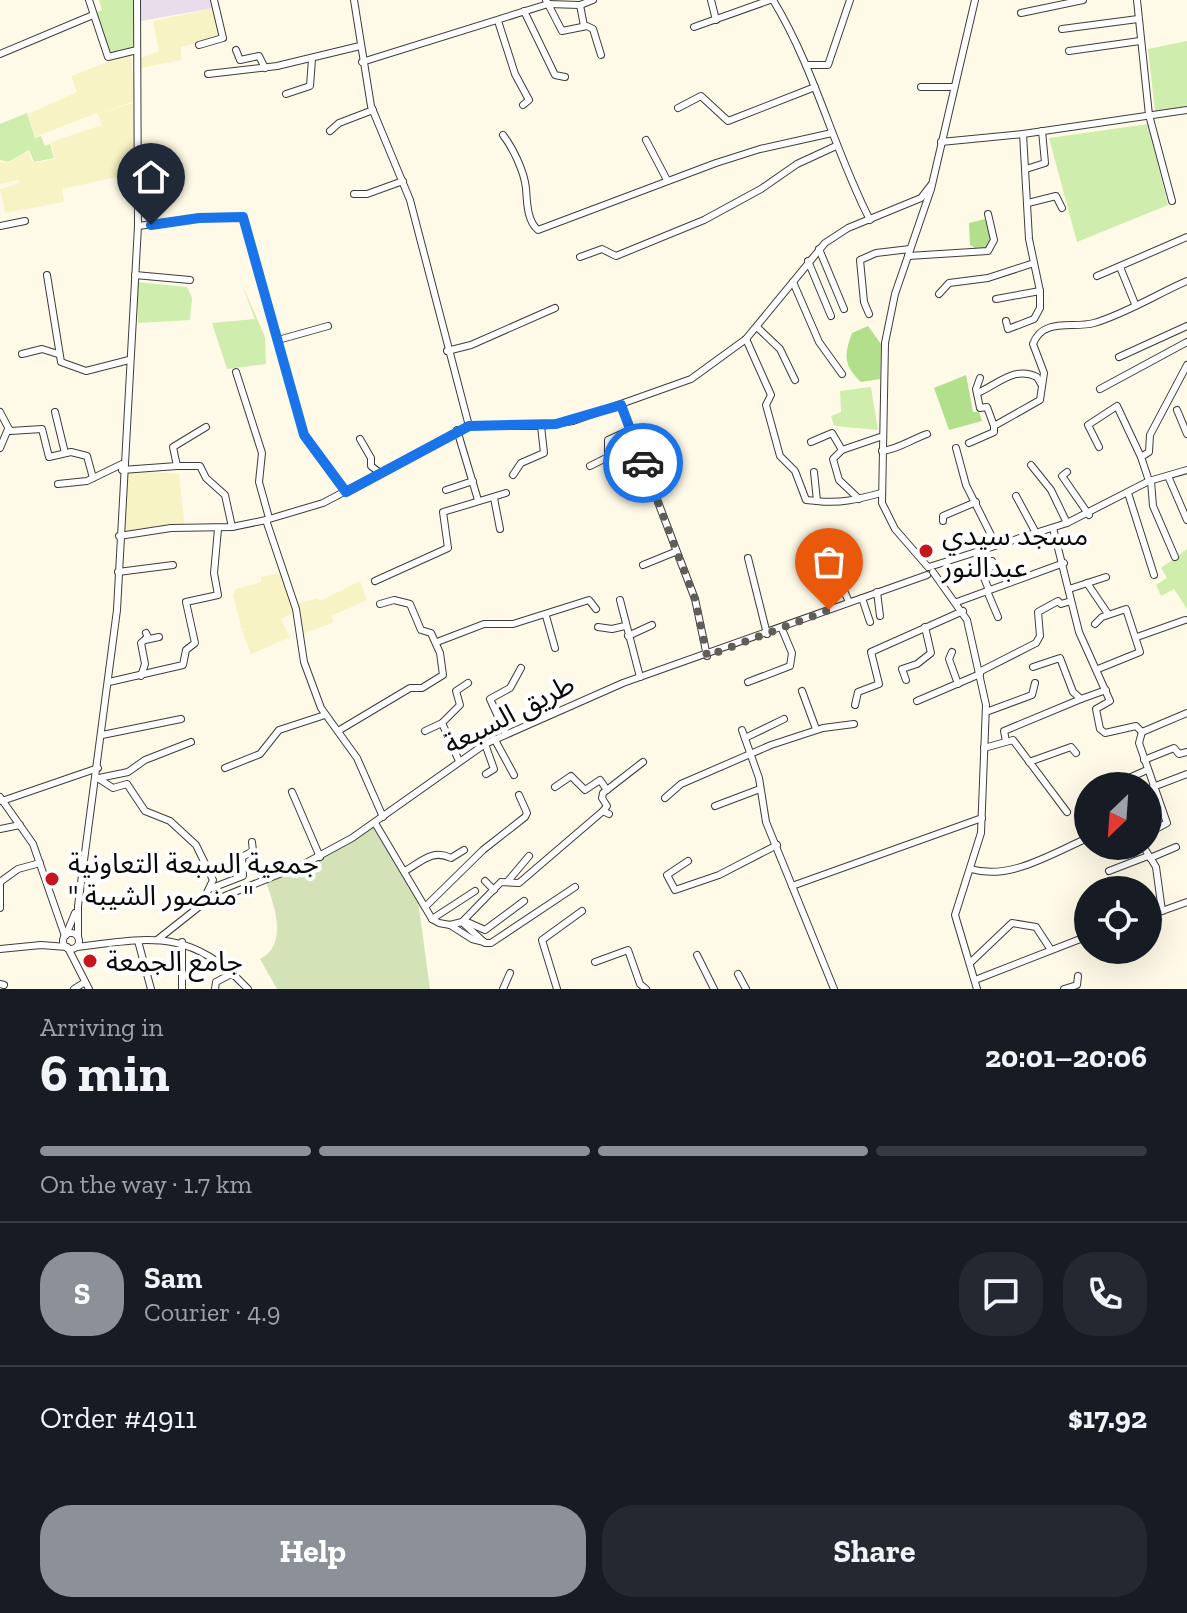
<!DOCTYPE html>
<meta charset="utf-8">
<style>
:root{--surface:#171b24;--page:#242831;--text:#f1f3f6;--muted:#9ea1a6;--line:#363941;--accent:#8c9099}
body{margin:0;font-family:"Zilla Slab","Noto Sans Arabic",serif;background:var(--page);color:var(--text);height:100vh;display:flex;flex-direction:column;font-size:30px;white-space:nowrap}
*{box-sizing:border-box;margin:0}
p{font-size:26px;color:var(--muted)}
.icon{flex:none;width:44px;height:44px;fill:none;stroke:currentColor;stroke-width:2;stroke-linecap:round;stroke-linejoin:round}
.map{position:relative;height:989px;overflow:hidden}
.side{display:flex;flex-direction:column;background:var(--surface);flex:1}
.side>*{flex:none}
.needle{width:52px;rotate:205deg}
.fabs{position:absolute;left:1074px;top:772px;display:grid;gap:16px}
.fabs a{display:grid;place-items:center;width:88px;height:88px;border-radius:50%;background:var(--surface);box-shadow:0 8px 32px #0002;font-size:40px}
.pin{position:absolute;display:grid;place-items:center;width:68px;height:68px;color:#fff;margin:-82px -34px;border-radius:50% 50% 50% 0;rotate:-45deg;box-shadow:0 0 8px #0007}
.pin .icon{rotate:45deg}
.courier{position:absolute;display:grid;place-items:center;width:80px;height:80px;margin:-40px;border:6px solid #1a73e8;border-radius:50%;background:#fff;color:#222;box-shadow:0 2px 10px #0007}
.overview em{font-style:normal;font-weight:700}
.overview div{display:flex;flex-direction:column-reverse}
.overview{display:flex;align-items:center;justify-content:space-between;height:136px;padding:0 40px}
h1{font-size:52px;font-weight:700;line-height:60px}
.bar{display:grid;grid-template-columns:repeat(4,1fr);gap:12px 8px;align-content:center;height:96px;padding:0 40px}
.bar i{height:10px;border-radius:6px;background:var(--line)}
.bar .on{background:var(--accent)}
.bar p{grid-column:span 4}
.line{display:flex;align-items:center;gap:20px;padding:0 40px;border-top:2px solid var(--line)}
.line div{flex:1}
.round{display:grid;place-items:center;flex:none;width:84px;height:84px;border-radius:32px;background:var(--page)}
.button{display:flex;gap:16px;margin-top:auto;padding:16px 40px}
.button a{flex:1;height:92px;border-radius:32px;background:var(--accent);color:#fff;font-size:32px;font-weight:700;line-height:92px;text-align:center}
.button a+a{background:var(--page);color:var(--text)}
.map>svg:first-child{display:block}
.industrial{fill:#e9dceb}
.farmland{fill:#f8f3c4}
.green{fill:#cfedad}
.forest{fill:#b1df8b}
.cemetery{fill:#d4e2b7}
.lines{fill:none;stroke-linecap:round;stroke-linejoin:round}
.minor-casing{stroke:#3d3d3d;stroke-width:8}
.minor{stroke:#fff;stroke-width:6}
.done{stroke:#605e57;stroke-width:8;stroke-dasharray:0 14.4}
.route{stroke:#1a73e8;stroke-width:10}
.poi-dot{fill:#c7151e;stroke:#fff;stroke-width:3}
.labels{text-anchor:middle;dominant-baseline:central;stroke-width:8;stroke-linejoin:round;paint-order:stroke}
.poi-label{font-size:28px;fill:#0a0a0a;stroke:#fff;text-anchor:start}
.street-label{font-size:28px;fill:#0a0a0a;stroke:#fff}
</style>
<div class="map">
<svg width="1187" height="989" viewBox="0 0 1187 989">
<rect width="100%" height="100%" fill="#fffae7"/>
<!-- industrial -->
<path class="industrial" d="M141 0H212L214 8 141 21Z"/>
<!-- farmland -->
<g class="farmland">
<path d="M214 8 222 37 181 47V60L141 68V58L159 51 153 21Z"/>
<path d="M131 53 135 101 99 113 134 103 135 173 62 189 64 202 5 213 0 189 20 183 19 180 0 184V162L8 163 28 151 33 163 54 159 56 164 51 142 102 125 97 113 35 137 28 114 77 92 71 76Z"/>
<path d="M122 470 179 474 185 528 119 536Z"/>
<path d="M282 573 294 612 281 619 290 637 251 654 242 631 249 628 242 630 233 595 236 589 261 582V577Z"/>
<path d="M360 581 367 600 331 616 334 622 303 634 296 604 318 598 320 601Z"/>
</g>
<!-- green -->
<g class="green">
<path d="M99 0H134L135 49 110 56 94 14 102 10Z"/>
<path d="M1187 41V107L1155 111 1148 49Z"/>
<path d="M27 113 35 138 41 136 45 146 50 144 54 158 34 162 29 150 8 162 0 160V124Z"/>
<path d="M1148 124 1168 205 1077 242 1049 138Z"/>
<path d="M137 282 187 287 192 298 190 320 138 323Z"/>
<path d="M241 282 265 337 266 364 227 369 212 323 255 319Z"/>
<path d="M871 387 878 430 834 426 831 416 841 412 840 391Z"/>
<path d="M1187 549V609L1174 589 1161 596 1156 585 1167 578 1161 568Z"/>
</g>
<!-- forest -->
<g class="forest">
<path d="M985 219 991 242 982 252 970 245 969 223Z"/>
<path d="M868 326 881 344 880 379 861 382C843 365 844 355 852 333Z"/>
<path d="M966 375 973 412H979L982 421 949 430 934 388Z"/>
</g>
<!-- cemetery -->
<path class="cemetery" d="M373 826 417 893 430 989H277L260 959C289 945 274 905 266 882Z"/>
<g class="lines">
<!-- minor casing -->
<g class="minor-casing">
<g id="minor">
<path d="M89 0 108 57 137 50"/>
<path d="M354 0 371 106 410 200 469 426"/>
<path d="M546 0 562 31 587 26 593 29 601 55"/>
<path d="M711 0 716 20"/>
<path d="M773 0C815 69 833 148 870 220"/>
<path d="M1137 0 1149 115 1172 201"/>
<path d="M580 5 593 0"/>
<path d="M524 11 555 75 565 77"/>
<path d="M1021 13 1083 0"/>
<path d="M498 21 515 74 529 100 523 105"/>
<path d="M694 27 770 0"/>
<path d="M1062 29 1138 19"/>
<path d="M199 45 223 38 214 0"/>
<path d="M236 50 240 60 259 56 265 68"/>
<path d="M1069 51 1140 41"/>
<path d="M0 54 93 15"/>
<path d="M362 62 548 4 580 5 584 26"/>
<path d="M806 65H828L850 0"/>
<path d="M208 74 277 66 360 46"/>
<path d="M921 87H954"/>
<path d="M286 94 310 86 312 59"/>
<path d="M678 108 701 96 728 121 815 87"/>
<path d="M330 131 339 123 373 110"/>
<path d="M503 135C513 148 524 171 526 188 527 202 527 221 538 230L716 163 760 149 832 133"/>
<path d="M646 140 667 180"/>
<path d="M941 142 1023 134 1187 110"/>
<path d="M1026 169 1045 163 1042 131"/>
<path d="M354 194H367L403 181"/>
<path d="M1028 203 1056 196 1062 208"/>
<path d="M0 226 25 221"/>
<path d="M138 226 199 218 243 217 304 435 346 492"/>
<path d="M819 249 844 309"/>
<path d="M908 256 988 251 994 240 988 214"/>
<path d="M580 257 602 249 616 256 704 220 761 189 797 164 836 146"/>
<path d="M808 261 831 316"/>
<path d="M1120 267 1135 304"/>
<path d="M47 275 61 362 86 371 129 360"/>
<path d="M135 275 190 280"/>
<path d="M1097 276 1187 237"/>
<path d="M793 282 819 342 842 374"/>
<path d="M939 294 949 283 988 278 1034 263"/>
<path d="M996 299 1040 291"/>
<path d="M869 314 864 302 860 260 876 253 910 249"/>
<path d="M1006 321 1008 329 1034 319 1040 308V291L1029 239 1023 134"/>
<path d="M757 327 780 349 795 380"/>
<path d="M746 339 771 395 766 405 780 456 795 471 806 500 817 501"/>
<path d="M278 340 328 326"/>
<path d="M447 351 471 345 555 308"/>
<path d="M22 354 42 349 58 354"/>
<path d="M1119 357 1187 326"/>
<path d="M236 372 262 453 259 482 269 518"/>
<path d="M980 378 976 389 980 408 987 407 994 426"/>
<path d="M1100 389 1187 342"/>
<path d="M977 393C996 386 1014 365 1037 377L1041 384"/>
<path d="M621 405 695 599 707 656"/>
<path d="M1177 410 1187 434"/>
<path d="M0 412 10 431 42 429 49 457 71 452 87 456 93 478"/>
<path d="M55 412 65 453"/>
<path d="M457 430 478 500"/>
<path d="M360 439 371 458V466L380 473"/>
<path d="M811 442 832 433 842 450"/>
<path d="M969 443 994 432V426L1040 400 1044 373 1033 344C1043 317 1073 329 1094 323 1125 314 1157 294 1187 281"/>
<path d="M1099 447 1088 425 1117 406 1141 457"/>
<path d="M0 448 8 429"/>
<path d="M956 448 966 485 996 545"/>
<path d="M882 451C899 449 910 440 927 434"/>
<path d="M1031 465 1051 490 1067 523"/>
<path d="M177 466H200L206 478 225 495 232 527"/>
<path d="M590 466 608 457V440L630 430"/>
<path d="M122 470 177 466 173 447 206 427"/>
<path d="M814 472 817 501C840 504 859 499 881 493"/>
<path d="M1067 472 1062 476 1089 515"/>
<path d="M513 475 521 463 544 453 541 426"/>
<path d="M1168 476 1187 520"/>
<path d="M1149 481 1141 457 1149 452 1150 435 1187 365"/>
<path d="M1151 481 1153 506 1175 557"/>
<path d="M58 484 87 481 122 464"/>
<path d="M446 490 473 481"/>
<path d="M1128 493 1154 575"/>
<path d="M1016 496 1036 533"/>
<path d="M494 498 500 529"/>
<path d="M859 499 839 480 833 459 842 450 883 436"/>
<path d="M266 520 296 609 304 662 321 708 357 758 383 817"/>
<path d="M943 521V516L976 502"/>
<path d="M1053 528 1079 632 1110 701 1096 709 1100 729 1105 733 1136 726 1142 732"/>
<path d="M119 536 171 528 232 527 266 520 323 503 469 426H541L573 421 691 379 746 339 825 243 848 228 921 198 931 185"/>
<path d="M748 558 767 634"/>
<path d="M643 565 675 552"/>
<path d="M928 567 895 529 882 503 885 343 895 294 931 189 975 0"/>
<path d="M929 567 1067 523 1149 481 1187 470"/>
<path d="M118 572 173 565"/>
<path d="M933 572 967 620 986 705 981 833 955 915 977 989"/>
<path d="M836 573 849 602"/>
<path d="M375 581 448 548 443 512 506 493"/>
<path d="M1087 583 1108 614"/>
<path d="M1069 589 1106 577"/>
<path d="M989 590 982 573 992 566V561"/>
<path d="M987 591 998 617"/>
<path d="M877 592 880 616"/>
<path d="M862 598 870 622"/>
<path d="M620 600 640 677"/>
<path d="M957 602 1064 563"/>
<path d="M546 616 555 648"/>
<path d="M1095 624 1102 617 1126 609 1140 652 1098 669"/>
<path d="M598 627 612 629 625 626"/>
<path d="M628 636 652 625"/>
<path d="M1137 637 1185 620"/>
<path d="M145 640 159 637"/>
<path d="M437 642 484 624H513L589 600 596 609"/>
<path d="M952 652 949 659 958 684"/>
<path d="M1033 667 1060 658 1073 692 1081 699 1106 690"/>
<path d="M979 672 1036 643 1040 636 1038 612 1058 601 1061 604 1071 601"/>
<path d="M141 676 145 664 141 643 148 637 146 633"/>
<path d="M906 680 902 669 917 664 931 653 925 627"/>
<path d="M109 682 183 665 186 650 195 643 186 602 218 595 214 573 218 529"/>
<path d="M748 682 790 666 792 653 782 629"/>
<path d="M802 691 816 729"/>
<path d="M917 701 980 674"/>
<path d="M855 705 858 692 879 684 871 652 963 611"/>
<path d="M986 712 1032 695 1035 683"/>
<path d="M442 723 460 705 456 691 468 683"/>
<path d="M742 730 759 778 766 822 834 989"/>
<path d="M338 731 410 688H422L443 675 440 653 431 633 421 630 410 604 394 600 380 604"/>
<path d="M425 731 442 723 459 761"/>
<path d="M1142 732 1139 743 1167 823 1148 833"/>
<path d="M1142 732 1187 713"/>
<path d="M506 734 490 699 510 688 521 668"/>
<path d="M102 735 181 719"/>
<path d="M745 738 784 719"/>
<path d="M495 740 514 775"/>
<path d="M1006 741 1004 731 1081 699"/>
<path d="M485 744 494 769 486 774"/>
<path d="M984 748 1013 740 1067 812"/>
<path d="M1144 760 1174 748 1179 754 1187 752"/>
<path d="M1029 762 1071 747 1076 753"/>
<path d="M225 768 260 754 279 730 325 715"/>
<path d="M96 777 113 788 127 784 145 811 170 821 196 845 213 880 202 903"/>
<path d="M99 778 128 772 145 760 191 742"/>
<path d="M1111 786 1147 770"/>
<path d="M555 787 571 776 585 790 600 780 607 790"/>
<path d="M1153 787 1187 774"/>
<path d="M292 792 320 857"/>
<path d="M0 797 33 844 65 936"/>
<path d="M665 798 681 784 771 745 823 728 854 724"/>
<path d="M2 801 98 768"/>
<path d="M715 806 760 789"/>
<path d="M603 811 607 806 602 798 603 793 643 762"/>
<path d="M375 823 432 919 439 923 450 925 462 922 501 882 519 883 603 811 609 814"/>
<path d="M0 829 20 825"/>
<path d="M1143 846 1156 867 1162 911"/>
<path d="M1150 858 1176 847"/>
<path d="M688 861 667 875 675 890 719 875 777 845"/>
<path d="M971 869C1010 881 1052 853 1088 838"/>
<path d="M405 871C422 861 433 849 451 858L464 850"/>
<path d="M1109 871 1148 856"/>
<path d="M485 881 494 890"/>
<path d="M508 881 529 856"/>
<path d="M792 886 982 818"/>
<path d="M212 888 243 876 242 857 253 851 252 842"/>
<path d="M425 907 483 850 525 817 527 813 519 795"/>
<path d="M0 908V882L18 869 40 863"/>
<path d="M1148 916 1187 902"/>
<path d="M432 919 475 891"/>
<path d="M462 922 485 943H491L575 887"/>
<path d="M467 922 485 930 524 901"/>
<path d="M450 925 472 939 484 942"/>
<circle cx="71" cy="941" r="8"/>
<path d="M66 935 75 913"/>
<path d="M78 936V906L117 610 138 226 137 0"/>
<path d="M157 940 200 906 304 864 352 838 485 744 623 683 927 575"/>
<path d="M138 941 151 989"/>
<path d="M77 947C154 937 191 929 248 989"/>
<path d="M68 948 89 989"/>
<path d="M0 949 41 945 67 947"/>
<path d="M697 955 714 989"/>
<path d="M595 962 628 950 640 984 646 989"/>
<path d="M970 963 1012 923 1036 927 1051 950"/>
<path d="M738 974 746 989"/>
<path d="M975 980 1088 936"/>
<path d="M0 984 4 985"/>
<path d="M74 989 85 982"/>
<path d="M182 989V942"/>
<path d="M215 989 216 982 233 973"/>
<path d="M503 989 510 973"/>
<path d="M557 989 542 940 582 911"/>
<path d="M1064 989 1077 985 1078 976"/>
</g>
</g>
<!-- minor -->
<use href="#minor" class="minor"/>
</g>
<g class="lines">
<!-- done -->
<path class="done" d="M643 463 695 599 707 656 829 610"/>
<!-- route -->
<path class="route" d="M151 225 199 218 243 217 304 435 346 492 469 426 556 424 621 405 643 463"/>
</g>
<!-- markers -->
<g class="poi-dot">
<circle cx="926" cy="551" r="8"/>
<circle cx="52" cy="879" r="8"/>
<circle cx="90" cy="961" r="8"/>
</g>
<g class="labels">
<!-- poi labels -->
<g class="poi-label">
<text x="942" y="535">مسجد سيدي<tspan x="942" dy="32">عبدالنور</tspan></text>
<text x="68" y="863">جمعية السبعة التعاونية<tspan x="68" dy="32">" منصور الشيبة "</tspan></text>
<text x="106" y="961">جامع الجمعة</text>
</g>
<!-- street labels -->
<g class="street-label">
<text transform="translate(509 714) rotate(-27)">طريق السبعة</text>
</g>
</g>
</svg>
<div class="fabs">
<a><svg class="needle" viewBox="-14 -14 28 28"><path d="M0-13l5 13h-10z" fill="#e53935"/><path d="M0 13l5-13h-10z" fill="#9ea1a6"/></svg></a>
<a><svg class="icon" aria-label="locate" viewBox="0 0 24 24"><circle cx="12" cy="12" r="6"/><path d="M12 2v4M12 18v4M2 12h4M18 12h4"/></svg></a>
</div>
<div class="pin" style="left:829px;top:610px;background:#ea580c"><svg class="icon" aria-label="bag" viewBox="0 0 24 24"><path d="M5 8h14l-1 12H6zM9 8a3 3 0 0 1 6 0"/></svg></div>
<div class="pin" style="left:151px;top:225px;background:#1f2937"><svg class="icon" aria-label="home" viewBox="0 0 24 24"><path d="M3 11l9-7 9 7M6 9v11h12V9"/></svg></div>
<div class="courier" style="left:643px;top:463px"><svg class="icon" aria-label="car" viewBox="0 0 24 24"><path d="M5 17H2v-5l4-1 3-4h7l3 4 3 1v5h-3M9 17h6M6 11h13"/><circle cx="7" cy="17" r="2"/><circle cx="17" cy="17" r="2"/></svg></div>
</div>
<section class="side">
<div class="overview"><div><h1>6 min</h1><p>Arriving in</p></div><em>20:01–20:06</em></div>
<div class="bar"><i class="on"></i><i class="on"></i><i class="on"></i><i></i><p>On the way · 1.7 km</p></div>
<div class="line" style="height:144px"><b class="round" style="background:var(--accent);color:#fff">S</b><div><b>Sam</b><p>Courier · 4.9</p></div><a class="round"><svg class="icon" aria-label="chat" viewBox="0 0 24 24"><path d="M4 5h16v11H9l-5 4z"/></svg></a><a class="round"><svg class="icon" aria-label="phone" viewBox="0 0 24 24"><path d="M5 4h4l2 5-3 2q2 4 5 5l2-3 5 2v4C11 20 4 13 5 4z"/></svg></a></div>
<div class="line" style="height:104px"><div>Order #4911</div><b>$17.92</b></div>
<div class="button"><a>Help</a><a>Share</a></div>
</section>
